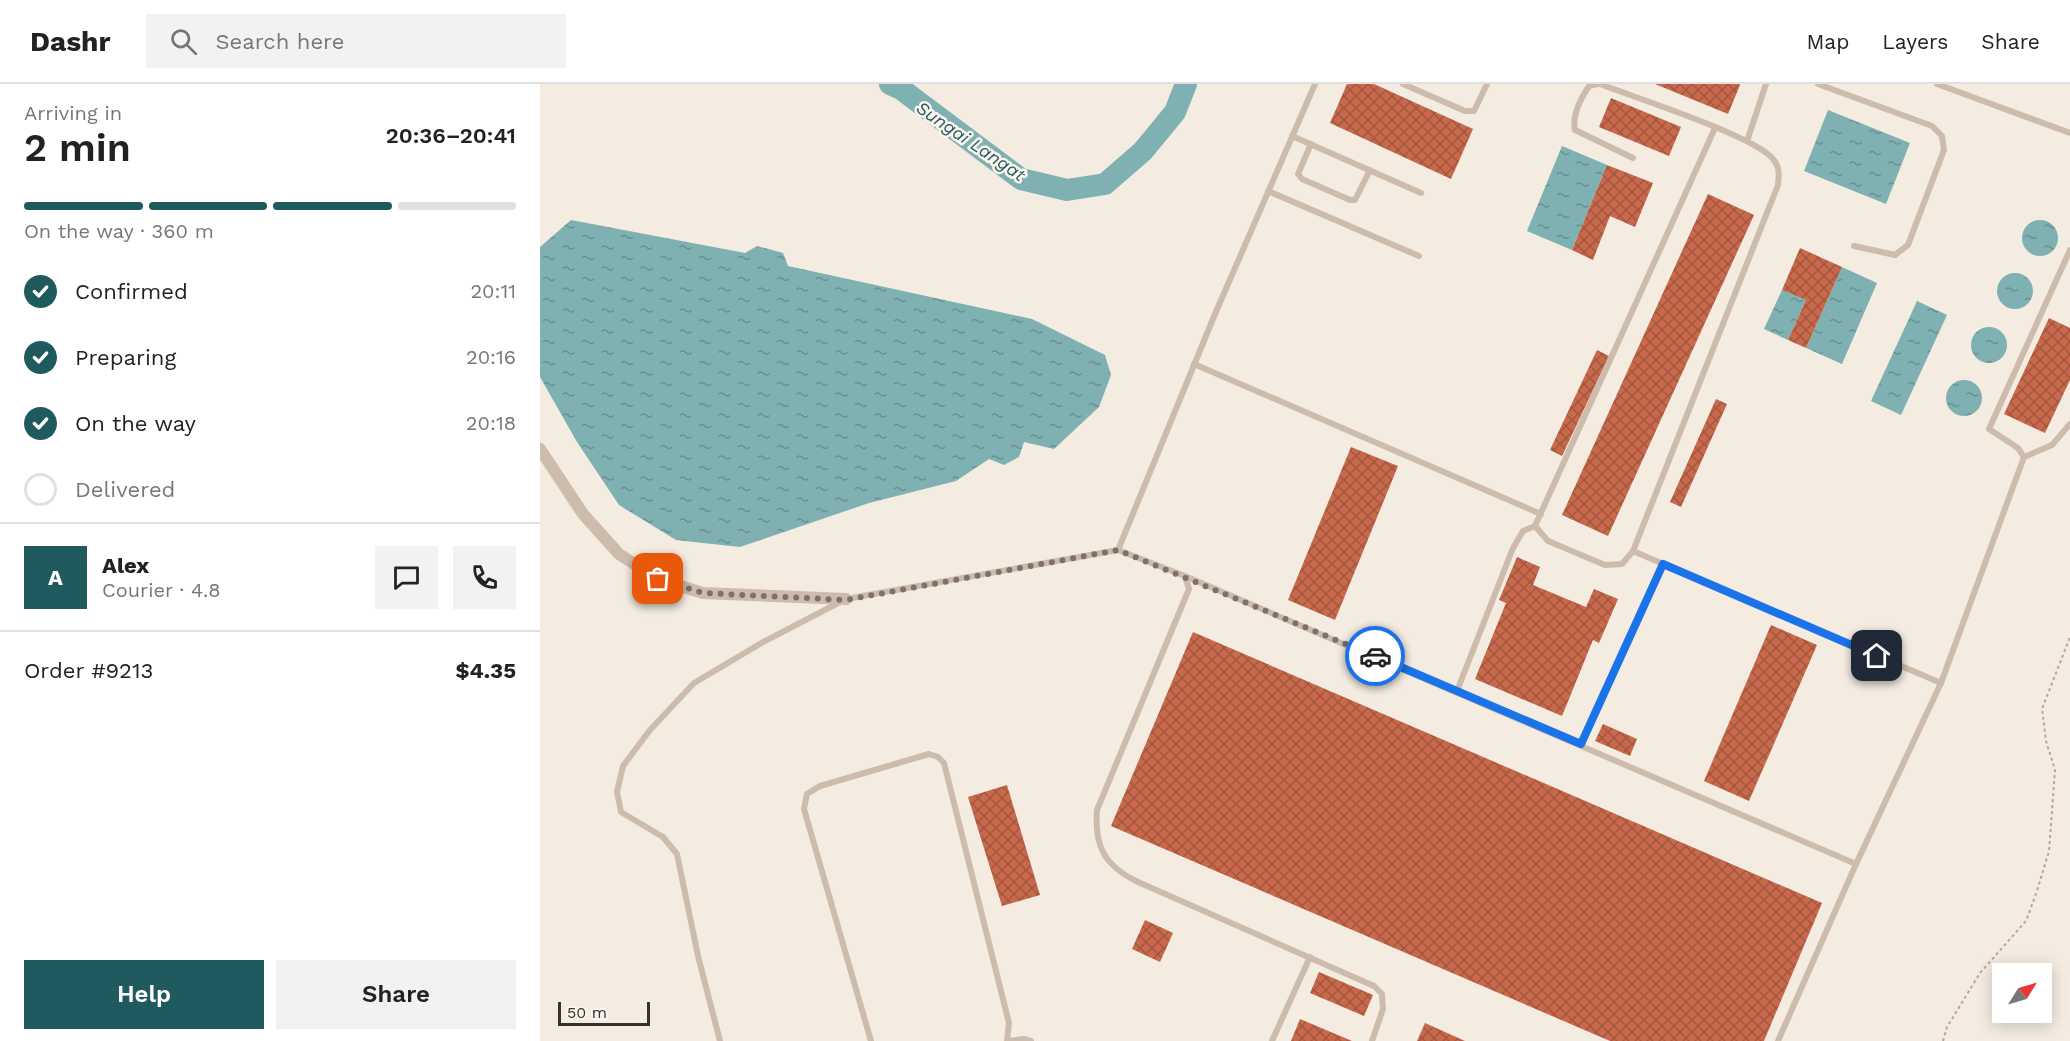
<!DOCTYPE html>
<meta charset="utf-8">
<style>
:root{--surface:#fff;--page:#f2f2f2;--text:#222;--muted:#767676;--line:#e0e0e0;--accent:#1f5a5e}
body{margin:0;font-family:"Work Sans",sans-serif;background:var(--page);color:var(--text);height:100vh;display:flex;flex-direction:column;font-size:22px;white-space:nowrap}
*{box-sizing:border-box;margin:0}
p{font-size:20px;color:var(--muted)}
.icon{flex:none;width:33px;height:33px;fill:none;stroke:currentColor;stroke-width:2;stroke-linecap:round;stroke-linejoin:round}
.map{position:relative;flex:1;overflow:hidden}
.drawer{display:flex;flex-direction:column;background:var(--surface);width:540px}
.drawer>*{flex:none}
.needle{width:39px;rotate:53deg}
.fabs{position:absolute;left:1452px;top:879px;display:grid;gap:12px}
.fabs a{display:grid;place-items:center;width:60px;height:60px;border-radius:0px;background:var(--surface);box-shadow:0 3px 15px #0003;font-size:30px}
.scale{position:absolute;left:18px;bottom:15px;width:92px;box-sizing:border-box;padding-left:6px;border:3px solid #3b302b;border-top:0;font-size:16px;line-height:21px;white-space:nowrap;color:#3b302b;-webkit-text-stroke:4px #fbf5ee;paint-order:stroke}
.pin{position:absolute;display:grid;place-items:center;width:51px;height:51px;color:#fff;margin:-26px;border-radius:12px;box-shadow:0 3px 9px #0006}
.courier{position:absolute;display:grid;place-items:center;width:60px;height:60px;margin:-30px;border:4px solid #1a73e8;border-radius:50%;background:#fff;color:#222;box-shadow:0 2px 8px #0007}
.summary em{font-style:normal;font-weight:600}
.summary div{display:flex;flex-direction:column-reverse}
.summary{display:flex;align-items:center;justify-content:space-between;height:102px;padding:0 24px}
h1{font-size:39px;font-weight:600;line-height:45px}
.bar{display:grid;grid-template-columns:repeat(4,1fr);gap:9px 6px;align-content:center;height:72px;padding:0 24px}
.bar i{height:8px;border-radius:4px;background:var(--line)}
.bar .current{background:var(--accent)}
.bar p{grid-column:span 4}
.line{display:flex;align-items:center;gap:15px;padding:0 24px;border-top:2px solid var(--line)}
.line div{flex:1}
.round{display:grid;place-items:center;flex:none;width:63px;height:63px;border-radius:0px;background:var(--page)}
ol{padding:0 24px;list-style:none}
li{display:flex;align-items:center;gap:18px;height:66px}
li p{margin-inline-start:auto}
li .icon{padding:6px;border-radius:50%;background:var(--accent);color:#fff;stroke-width:4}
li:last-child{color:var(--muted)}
li i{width:33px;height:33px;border:3px solid var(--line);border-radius:50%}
.button{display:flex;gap:12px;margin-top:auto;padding:12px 24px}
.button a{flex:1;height:69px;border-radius:0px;background:var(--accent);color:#fff;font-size:24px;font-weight:600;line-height:69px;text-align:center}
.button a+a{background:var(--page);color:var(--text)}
header{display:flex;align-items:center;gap:36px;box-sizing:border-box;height:84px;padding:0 30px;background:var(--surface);border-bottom:2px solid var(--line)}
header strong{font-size:28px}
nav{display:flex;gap:33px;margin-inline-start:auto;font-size:21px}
.search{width:420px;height:54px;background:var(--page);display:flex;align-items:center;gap:15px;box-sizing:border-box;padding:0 21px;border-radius:0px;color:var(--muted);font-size:22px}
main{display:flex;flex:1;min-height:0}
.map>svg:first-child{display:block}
.water{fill:url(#water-ripples)}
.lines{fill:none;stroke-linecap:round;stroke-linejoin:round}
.river{stroke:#7fb0b2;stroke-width:22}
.building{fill:url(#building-cross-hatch)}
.path{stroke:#b9a596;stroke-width:2;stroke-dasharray:3 3;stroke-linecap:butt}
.lane{stroke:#cdbbac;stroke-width:6}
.street{stroke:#cdbbac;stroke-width:12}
.done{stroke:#7c716b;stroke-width:6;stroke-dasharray:0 10.8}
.route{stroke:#1a73e8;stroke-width:8}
.labels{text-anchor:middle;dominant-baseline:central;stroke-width:5;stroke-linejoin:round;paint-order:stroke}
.water-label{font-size:18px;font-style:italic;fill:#1f5a5e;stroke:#fbf5ee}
</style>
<header>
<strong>Dashr</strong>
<div class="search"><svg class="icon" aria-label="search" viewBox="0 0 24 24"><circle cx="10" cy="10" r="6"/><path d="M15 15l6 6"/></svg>Search here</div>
<nav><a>Map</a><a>Layers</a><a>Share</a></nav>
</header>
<main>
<section class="drawer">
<div class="summary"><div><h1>2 min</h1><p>Arriving in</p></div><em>20:36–20:41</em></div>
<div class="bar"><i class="current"></i><i class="current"></i><i class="current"></i><i></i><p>On the way · 360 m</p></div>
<ol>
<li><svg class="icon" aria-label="check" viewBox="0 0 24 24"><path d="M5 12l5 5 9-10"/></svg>Confirmed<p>20:11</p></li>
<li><svg class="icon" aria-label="check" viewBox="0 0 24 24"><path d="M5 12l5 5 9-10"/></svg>Preparing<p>20:16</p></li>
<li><svg class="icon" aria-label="check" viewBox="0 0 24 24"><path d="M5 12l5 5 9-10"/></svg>On the way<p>20:18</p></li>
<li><i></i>Delivered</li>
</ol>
<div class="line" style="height:108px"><b class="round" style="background:var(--accent);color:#fff">A</b><div><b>Alex</b><p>Courier · 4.8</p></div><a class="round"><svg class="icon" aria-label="chat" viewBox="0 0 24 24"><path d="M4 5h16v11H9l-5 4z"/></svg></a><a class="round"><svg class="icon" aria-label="phone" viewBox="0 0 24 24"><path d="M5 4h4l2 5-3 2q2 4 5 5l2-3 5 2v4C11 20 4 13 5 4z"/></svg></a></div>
<div class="line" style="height:78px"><div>Order #9213</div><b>$4.35</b></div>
<div class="button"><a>Help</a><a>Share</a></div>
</section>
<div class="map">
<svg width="1530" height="957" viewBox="0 0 1530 957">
<defs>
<pattern id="water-ripples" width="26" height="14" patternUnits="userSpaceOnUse" patternTransform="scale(1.5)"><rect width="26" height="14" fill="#7fb0b2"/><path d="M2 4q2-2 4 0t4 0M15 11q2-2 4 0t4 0" fill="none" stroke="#699091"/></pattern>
<pattern id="building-cross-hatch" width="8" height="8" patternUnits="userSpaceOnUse" patternTransform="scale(1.5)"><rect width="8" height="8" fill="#c8694b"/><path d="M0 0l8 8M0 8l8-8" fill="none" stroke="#a4573f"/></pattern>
</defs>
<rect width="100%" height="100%" fill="#f4ebe1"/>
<!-- water -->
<g class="water">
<path d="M1288 26 1370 59 1346 120 1264 87Z"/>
<path d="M1022 62 1067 81 1032 166 987 147Z"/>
<path d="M31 136 205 169 217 162 243 169 248 182 492 235 565 271 571 291 559 323 514 365 484 358 479 373 464 381 449 375 416 397 329 419 200 463 136 456 79 421 37 358 0 293V163Z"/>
<circle cx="1500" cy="154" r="18"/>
<path d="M1302 183 1337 199 1302 280 1266 264Z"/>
<circle cx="1475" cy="207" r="18"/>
<path d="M1242 206 1266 216 1248 256 1224 245Z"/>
<path d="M1377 217 1407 231 1361 331 1331 317Z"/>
<circle cx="1449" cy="261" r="18"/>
<circle cx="1424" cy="314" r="18"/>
</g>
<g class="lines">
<!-- river -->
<path class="river" d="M350 0 361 5 481 95 527 106 565 100 603 67 635 28 646 0"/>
</g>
<!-- building -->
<g class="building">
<path d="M807 0H834L933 45 911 95 790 39Z"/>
<path d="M1115 0H1199L1200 1 1188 30Z"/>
<path d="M1071 14 1141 43 1129 72 1059 43Z"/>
<path d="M1067 81 1113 99 1095 143 1070 132 1053 176 1032 166Z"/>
<path d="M1168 110 1214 131 1068 452 1022 431Z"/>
<path d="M1260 164 1302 183 1266 264 1248 256 1266 216 1242 206Z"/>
<path d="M1509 234 1530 244V296L1505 349 1464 330Z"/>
<path d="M1057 266 1069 272 1022 372 1010 366Z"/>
<path d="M1176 315 1187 320 1141 423 1130 418Z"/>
<path d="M811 363 858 382 795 536 748 516Z"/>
<path d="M977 473 1000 483 993 501 1046 523 1054 505 1078 515 1059 559 1053 556 1022 632 935 595 966 519 959 516Z"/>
<path d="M1231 541 1277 561 1209 717 1164 697Z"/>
<path d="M653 548 1282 819 1224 957H1070L571 742Z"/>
<path d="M1063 640 1097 655 1090 672 1055 657Z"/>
<path d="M467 701 500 811 462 822 428 713Z"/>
<path d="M605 836 633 849 620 878 592 865Z"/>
<path d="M779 888 833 911 824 932 770 909Z"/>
<path d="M760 935 812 957H751Z"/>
<path d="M885 939 925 957H877Z"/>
</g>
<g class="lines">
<!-- path -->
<path class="path" d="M1403 957 1407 943 1440 889 1486 837 1497 807 1509 767 1515 686 1506 657 1502 625 1530 553"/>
<!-- lane -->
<g class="lane">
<path d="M863 0 925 27H934L947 0"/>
<path d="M1057 0 1049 2C1041 14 1032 32 1035 46L1093 74"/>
<path d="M1060 0C1093 13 1215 52 1233 75 1240 83 1239 91 1238 101L1093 467 1082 480 1065 481 1008 457 995 442 1175 44"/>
<path d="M1278 0 1392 42 1402 52 1404 66 1368 161 1355 171 1314 162"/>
<path d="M1397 0 1530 49"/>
<path d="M752 52 881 109"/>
<path d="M1207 57 1226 0"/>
<path d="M771 60 758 90 762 95 810 116H815L830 86"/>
<path d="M728 107 879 172"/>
<path d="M654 280 1001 430"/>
<path d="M1484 373 1478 364 1449 345 1530 166"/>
<path d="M578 466 675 230 775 0"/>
<path d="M1093 467 1401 599"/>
<path d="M645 492 1316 780"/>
<path d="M917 607 973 464 983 447 995 442"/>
<path d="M1041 660 1123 480"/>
<path d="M180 957 158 872 137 770 123 753 81 728 77 708 83 682 110 646 154 599 223 558 306 515 578 466 645 492 649 505 557 726C554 763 565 782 598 798L834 902 842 910 843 925 832 957"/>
<path d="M331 957 264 725 267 710 280 702 389 670 398 673 404 679 469 939 467 957"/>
<path d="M468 957 484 955 491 957"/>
<path d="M732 957 770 873"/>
<path d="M1238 957 1316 780 1401 599 1484 373 1512 361 1530 340"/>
</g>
<!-- street -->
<path class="street" d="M0 365 43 430 79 470 118 495 163 509 306 515"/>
</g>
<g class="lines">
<!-- done -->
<path class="done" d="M118 495 163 509 306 516 578 466 835 572"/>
<!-- route -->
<path class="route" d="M835 572 1041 660 1123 480 1337 572"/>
</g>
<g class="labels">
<!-- water labels -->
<g class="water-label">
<text transform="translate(431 57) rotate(34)">Sungai Langat</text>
</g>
</g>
</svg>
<div class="fabs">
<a><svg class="needle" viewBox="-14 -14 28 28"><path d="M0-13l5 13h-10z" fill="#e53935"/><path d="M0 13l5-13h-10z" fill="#767676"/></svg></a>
</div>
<div class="scale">50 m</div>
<div class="pin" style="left:118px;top:495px;background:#ea580c"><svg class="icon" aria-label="bag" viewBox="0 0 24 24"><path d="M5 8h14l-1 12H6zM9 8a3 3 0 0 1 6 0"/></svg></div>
<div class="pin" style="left:1337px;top:572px;background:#1f2937"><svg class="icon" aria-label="home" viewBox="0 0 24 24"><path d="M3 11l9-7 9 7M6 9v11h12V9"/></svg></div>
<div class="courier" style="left:835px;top:572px"><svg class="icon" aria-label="car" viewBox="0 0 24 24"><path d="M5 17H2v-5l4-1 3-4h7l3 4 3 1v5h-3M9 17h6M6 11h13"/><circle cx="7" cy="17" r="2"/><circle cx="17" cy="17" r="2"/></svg></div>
</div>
</main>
